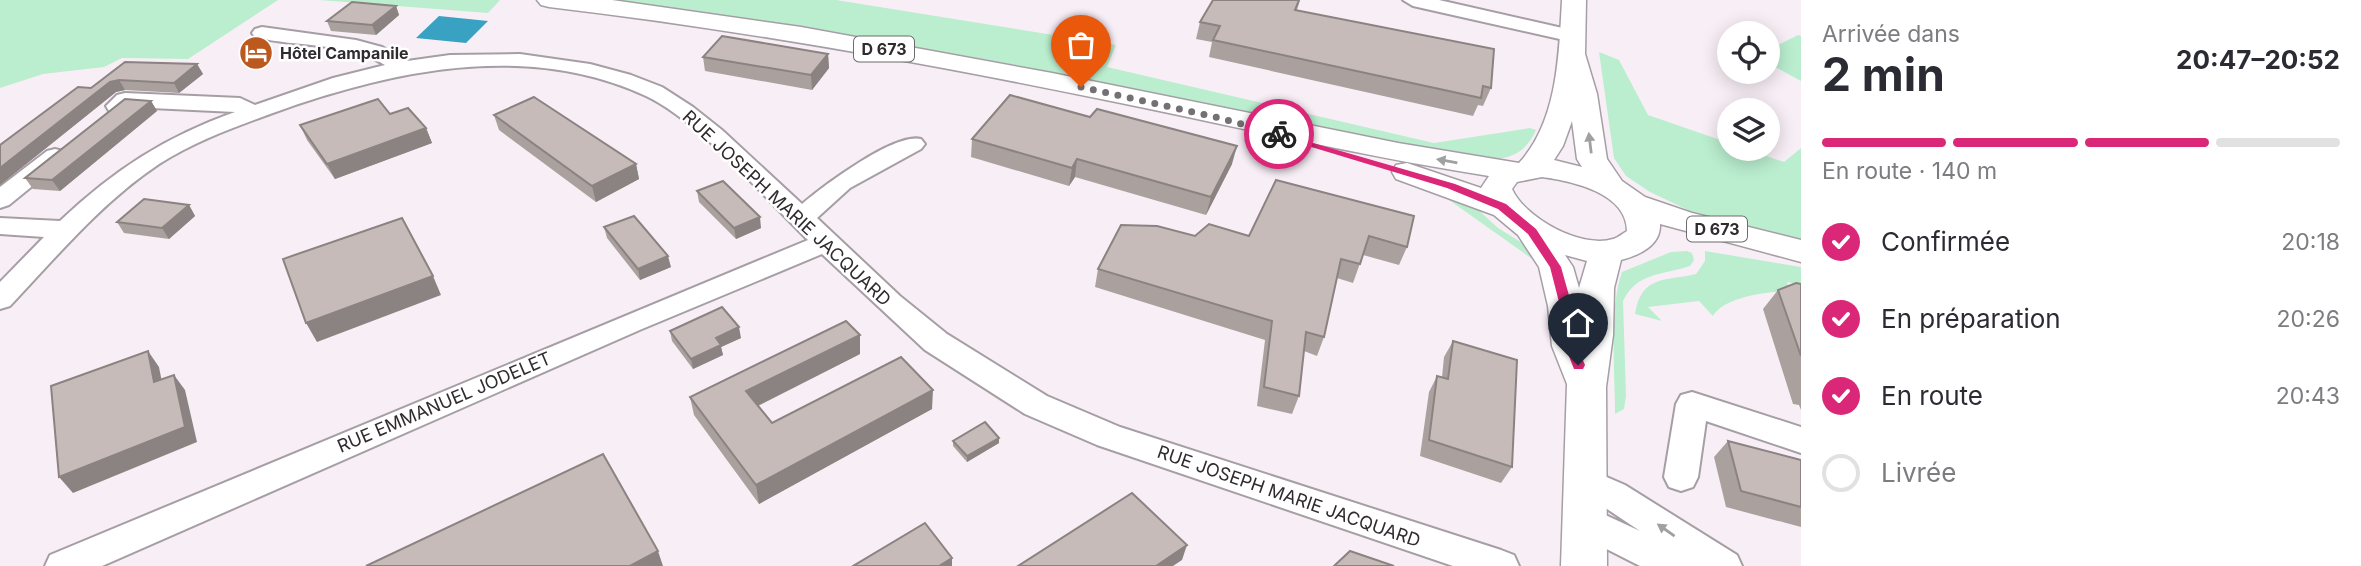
<!DOCTYPE html>
<html lang="fr">
<meta charset="utf-8">
<style>
:root{--surface:#fff;--page:#f2f2f3;--text:#2b2b33;--muted:#7c7c81;--line:#e1e1e2;--accent:#db2777}
body{margin:0;font-family:Inter,sans-serif;background:var(--page);color:var(--text);height:100vh;display:flex;flex-direction:column;font-size:26px;white-space:nowrap}
*{box-sizing:border-box;margin:0}
p{font-size:23px;color:var(--muted)}
.icon{flex:none;width:38px;height:38px;fill:none;stroke:currentColor;stroke-width:2;stroke-linecap:round;stroke-linejoin:round}
.map{position:relative;flex:1;overflow:hidden}
.side{display:flex;flex-direction:column;background:var(--surface);width:560px}
.side>*{flex:none}
.tools{position:absolute;left:1717px;top:21px;display:grid;gap:14px}
.tools a{display:grid;place-items:center;width:63px;height:63px;border-radius:50%;background:var(--surface);box-shadow:0 4px 18px #0003;font-size:35px}
.pin{position:absolute;display:grid;place-items:center;width:60px;height:60px;color:#fff;margin:-72px -30px;border-radius:50% 50% 50% 0;rotate:-45deg;box-shadow:0 0 7px #0007}
.pin .icon{rotate:45deg}
.courier{position:absolute;display:grid;place-items:center;width:70px;height:70px;margin:-35px;border:5px solid #db2777;border-radius:50%;background:#fff;color:#222;box-shadow:0 2px 9px #0007}
.head em{font-style:normal;font-weight:700}
.head div{display:flex;flex-direction:column-reverse}
.head{display:flex;align-items:center;justify-content:space-between;height:119px;padding:0 21px}
h1{font-size:46px;font-weight:700;line-height:52px}
.bar{display:grid;grid-template-columns:repeat(4,1fr);gap:10px 7px;align-content:center;height:84px;padding:0 21px}
.bar i{height:9px;border-radius:5px;background:var(--line)}
.bar .current{background:var(--accent)}
.bar p{grid-column:span 4}
ol{padding:0 21px;list-style:none}
li{display:flex;align-items:center;gap:21px;height:77px}
li p{margin-inline-start:auto}
li .icon{padding:7px;border-radius:50%;background:var(--accent);color:#fff;stroke-width:4}
li:last-child{color:var(--muted)}
li i{width:38px;height:38px;border:4px solid var(--line);border-radius:50%}
main{display:flex;flex:1;min-height:0}
.map>svg:first-child{display:block}
.green{fill:#baeecf}
.water{fill:#39a1c2}
.lines{fill:none;stroke-linecap:round;stroke-linejoin:round}
.minor-casing{stroke:#a69ea5;stroke-width:4}
.major-casing{stroke:#a69ea5;stroke-width:3}
.minor{fill:#fff;fill-rule:evenodd}
.major{fill:#fff;fill-rule:evenodd}
.wall{fill:#aaa19e}
.shaded-wall{fill:#8b8381}
.building{fill:#c6bbb8;stroke:#8b8381;stroke-width:2}
.oneway{fill:#a1a0a1}
.route{fill:#db2777}
.done{stroke:#757074;stroke-width:7;stroke-dasharray:0 12.6}
.labels{text-anchor:middle;dominant-baseline:central;stroke-width:5;stroke-linejoin:round;paint-order:stroke}
.shield{fill:#fff;stroke:#6d6b6d;stroke-width:2}
.shield-label{font-size:16px;font-weight:bold;fill:#2f2b2e}
.far-poi-label{font-size:16px;font-weight:bold;fill:#2f2b2e;stroke:#fff;text-anchor:start}
.street-label{font-size:18px;fill:#2f2b2e;stroke:#fff}
</style>
<main>
<div class="map">
<svg width="1801" height="566" viewBox="0 0 1801 566">
<rect width="100%" height="100%" fill="#f8eff6"/>
<!-- green -->
<g class="green">
<path d="M0 0H278L188 59 122 58 104 67 43 74 0 88Z"/>
<path d="M319 0H500L488 13Z"/>
<path d="M607 0H836L1116 45 1107 67 1434 143 1530 128 1536 130C1525 154 1510 159 1485 160L1248 116 1016 65 780 24Z"/>
<path d="M1798 35 1801 36V81L1768 63V50Z"/>
<path d="M1599 52 1619 60 1648 115 1729 143V149H1746L1784 162 1801 148V242L1707 219 1650 192 1626 176 1614 158Z"/>
<path d="M1442 195 1474 206 1498 228 1524 244 1535 261Z"/>
<path d="M1687 251 1692 253 1694 260 1690 266C1663 275 1637 272 1623 301L1626 396 1624 409 1615 414C1615 373 1609 308 1622 272L1671 252Z"/>
<path d="M1705 251 1801 267V285L1787 282 1791 292C1772 290 1723 297 1713 316L1699 301 1648 307 1662 321 1635 314C1641 275 1666 281 1696 274L1705 261Z"/>
</g>
<!-- water -->
<path class="water" d="M439 16 488 21 466 43 416 38Z"/>
<g class="lines">
<!-- minor casing -->
<g class="minor-casing">
<g id="minor">
<path d="M1403 0H1439L1580 32 1583 36 1580 40 1573 42 1413 6Z"/>
<path d="M262 27 356 40 382 47 407 61 450 55 520 54 590 64 631 75 662 87 693 107 722 130 802 204C823 186 895 132 921 139L925 144 921 149 850 188 817 218 900 296 947 334 1047 396 1120 427 1501 550 1514 555 1519 566H1453L1097 445 1025 414 925 350 822 254 642 329 102 566H45L50 555 808 240C764 197 699 121 646 96 525 40 389 71 270 114 232 128 193 142 159 164 102 202 57 256 10 306L0 309V282L44 237 0 234V218L60 221C114 170 165 137 235 112L130 107 117 113 109 111 106 106 117 95 125 93 240 98 255 105 333 78 385 65C345 41 299 48 255 37L252 33 255 29Z"/>
<path d="M55 149 63 151 67 156 63 161 9 205 0 208V187L47 151Z"/>
<path d="M1692 392 1801 427V453L1706 421 1698 477 1693 487 1681 491 1669 487 1664 477 1676 404 1681 395Z"/>
<path d="M1586 468 1625 485 1737 555 1742 566H1640L1573 532 1568 521 1573 510 1586 506 1640 531 1601 505 1574 492 1569 482 1574 472Z"/>
</g>
</g>
<!-- major casing -->
<g class="major-casing">
<path id="major" d="M537 0H612L801 27 1052 73 1398 143 1519 163C1558 121 1559 53 1562 0H1586L1585 54 1597 94 1607 159 1622 181 1645 197 1692 213 1801 240V262L1660 224C1661 245 1640 255 1621 260L1614 288 1613 335 1606 387 1607 566H1561L1567 384 1552 346 1548 306 1539 267 1518 235 1494 215 1396 179 1392 172 1396 165 1407 163 1481 188 1489 176C1361 156 1234 126 1106 100 921 62 736 29 549 7L541 5ZM1572 121 1577 159 1582 167 1554 160 1563 146ZM1542 177C1572 181 1627 193 1627 231 1623 233 1618 238 1613 239 1581 249 1525 218 1512 189L1517 182ZM1565 255 1587 261 1579 288 1573 267Z"/>
</g>
<!-- minor -->
<use href="#minor" class="minor"/>
<!-- major -->
<use href="#major" class="major"/>
</g>
<!-- wall -->
<g class="wall">
<path d="M1300 0 1297 10 1491 88 1483 106 1478 105 1473 116 1209 57 1212 42 1196 39 1200 22Z"/>
<path d="M396 6 399 15 376 35 331 31 327 21Z"/>
<path d="M828 54 829 68 812 90 705 71 703 57Z"/>
<path d="M125 62 197 64 203 74 179 93 125 90 116 92 0 185V145L91 88Z"/>
<path d="M151 101 157 111 60 191 33 189 25 178Z"/>
<path d="M390 114 426 128 432 143 335 179 307 140 300 125Z"/>
<path d="M494 115 636 164 639 179 596 202 499 130Z"/>
<path d="M972 139 1232 164 1206 215 1075 177 1069 186 971 157Z"/>
<path d="M1276 180 1407 247 1399 265 1363 255 1353 283 1337 278 1324 337 1317 356 1304 351 1299 396 1292 414 1257 406 1265 340 1095 287 1098 269 1195 236H1249Z"/>
<path d="M697 191 761 228 736 239 699 202Z"/>
<path d="M189 205 195 216 169 239 124 233 117 222Z"/>
<path d="M604 227 671 267 640 280 607 238Z"/>
<path d="M1801 284V410L1799 405 1793 404 1763 309 1778 290Z"/>
<path d="M670 331 741 338 721 347 723 355 693 369 672 341Z"/>
<path d="M1453 341 1512 467 1501 483 1420 456 1429 392 1437 376 1442 377 1444 357Z"/>
<path d="M860 354 758 406 772 423 932 409 759 504 694 415 690 397Z"/>
<path d="M999 438V443L967 462 953 446V441Z"/>
<path d="M1728 441 1801 460V527L1726 507 1714 457Z"/>
</g>
<!-- shaded-wall -->
<g class="shaded-wall">
<path d="M396 6 399 15 376 35 372 25Z"/>
<path d="M828 54 829 68 812 90 811 75Z"/>
<path d="M197 64 203 74 179 93 174 83Z"/>
<path d="M119 80 125 90 116 92 0 185V168L110 82Z"/>
<path d="M151 101 157 111 60 191 52 180Z"/>
<path d="M426 128 432 143 335 179 327 164Z"/>
<path d="M1237 146 1232 164 1206 215 1211 197Z"/>
<path d="M1077 159 1075 177 1069 186 1072 168Z"/>
<path d="M636 164 639 179 596 202 592 186Z"/>
<path d="M189 205 195 216 169 239 162 228Z"/>
<path d="M760 217 761 228 736 239 734 228Z"/>
<path d="M668 256 671 267 640 280 638 269Z"/>
<path d="M433 276 441 295 317 342 306 323Z"/>
<path d="M739 327 741 338 721 347 723 355 693 369 691 359 716 338Z"/>
<path d="M860 335V354L749 410 746 391Z"/>
<path d="M148 351 159 367 165 398 154 382Z"/>
<path d="M174 375 185 390 197 442 73 493 59 477Z"/>
<path d="M933 390 932 409 759 504 756 485Z"/>
<path d="M999 438V443L967 462V456Z"/>
<path d="M1187 545 1182 560 1173 566H1156Z"/>
<path d="M658 551 663 566H630Z"/>
<path d="M952 558V566H939Z"/>
</g>
<!-- building -->
<g class="building">
<path d="M1213 0H1299L1295 10 1494 49 1491 88 1483 86 1481 98 1213 40 1220 26 1200 22Z"/>
<path d="M352 2 396 6 372 25 327 21Z"/>
<path d="M722 36 828 54 811 75 703 57Z"/>
<path d="M125 62 197 64 174 83 119 80 110 82 0 168V145L78 87 91 88Z"/>
<path d="M1010 95 1090 117 1097 109 1237 146 1211 197 1077 159 1072 168 972 139Z"/>
<path d="M534 97 636 164 592 186 494 115Z"/>
<path d="M125 99 151 101 52 180 25 178Z"/>
<path d="M378 99 390 114 408 108 426 128 327 164 300 125Z"/>
<path d="M1276 180 1414 216 1407 247 1369 236 1360 264 1341 259 1324 337 1306 332 1299 396 1264 387 1272 321 1098 269 1121 225 1157 226 1195 236 1209 224 1249 236Z"/>
<path d="M723 181 760 217 734 228 697 191Z"/>
<path d="M144 199 189 205 162 228 117 222Z"/>
<path d="M634 216 668 256 638 269 604 227Z"/>
<path d="M402 218 433 276 306 323 283 259Z"/>
<path d="M1796 283 1801 284V356L1778 290Z"/>
<path d="M722 307 739 327 716 338 721 345 691 359 670 331Z"/>
<path d="M846 321 860 335 746 391 772 423 901 357 933 390 756 485 690 397Z"/>
<path d="M1453 341 1517 360 1512 467 1429 440 1437 376 1448 379Z"/>
<path d="M148 351 154 382 174 375 185 427 59 477 51 386Z"/>
<path d="M985 422 999 438 967 456 953 441Z"/>
<path d="M1728 441 1801 460V507L1741 491Z"/>
<path d="M603 454 658 551 630 566H366Z"/>
<path d="M1132 493 1187 545 1156 566H1018Z"/>
<path d="M925 523 952 558 939 566H853Z"/>
<path d="M1350 551 1394 566H1334Z"/>
</g>
<!-- one-way arrows -->
<defs><path id="oneway-solid" d="M-6-.8H1V-3.2L6.5 0L1 3.2V.8H-6Z" transform="scale(1.75)"/></defs>
<g class="oneway">
<use href="#oneway-solid" transform="translate(1590 143) rotate(-97)"/>
<use href="#oneway-solid" transform="translate(1447 161) rotate(-170)"/>
<use href="#oneway-solid" transform="translate(1666 530) rotate(-145)"/>
</g>
<!-- route -->
<path class="route" d="M1275 132 1455 184 1506 204 1536 229 1561 267 1572 306 1577 346 1585 365 1583 369H1574L1565 346 1560 306 1550 267 1528 234 1498 209 1447 188 1275 136Z"/>
<g class="lines">
<!-- done -->
<path class="done" d="M1081 87 1215 117 1279 134"/>
</g>
<!-- icons -->
<defs>
<g id="hotel-disc" transform="scale(1.75)"><circle r="9.5" fill="#bb591e" stroke="#fff"/><path d="M-6-4.5h1.5V1H6V5H4.5V3h-9V5H-6ZM-4 0a1.8 1.8 0 1 1 3.6 0ZM.5 0V-2.5h3Q6-2.5 6 0Z" fill="#fff"/></g>
</defs>
<g fill-rule="evenodd">
<use href="#hotel-disc" x="256" y="53"/>
</g>
<g class="labels">
<!-- shield labels -->
<g class="shield">
<rect x="854" y="36.5" width="60" height="25" rx="5"/>
<rect x="1687" y="216.5" width="60" height="25" rx="5"/>
</g>
<g class="shield-label">
<text x="884" y="49">D 673</text>
<text x="1717" y="229">D 673</text>
</g>
<!-- far-poi labels -->
<g class="far-poi-label">
<text x="280" y="53">Hôtel Campanile</text>
</g>
<!-- street labels -->
<g class="street-label">
<text transform="translate(787 208) rotate(43)">RUE JOSEPH MARIE JACQUARD</text>
<text transform="translate(444 402) rotate(-23)">RUE EMMANUEL JODELET</text>
<text transform="translate(1289 496) rotate(19)">RUE JOSEPH MARIE JACQUARD</text>
</g>
</g>
</svg>
<div class="tools">
<a><svg class="icon" aria-label="locate" viewBox="0 0 24 24"><circle cx="12" cy="12" r="6"/><path d="M12 2v4M12 18v4M2 12h4M18 12h4"/></svg></a>
<a><svg class="icon" aria-label="layers" viewBox="0 0 24 24"><path d="M12 4l9 5-9 5-9-5zM3 14l9 5 9-5"/></svg></a>
</div>
<div class="pin" style="left:1081px;top:87px;background:#ea580c"><svg class="icon" aria-label="bag" viewBox="0 0 24 24"><path d="M5 8h14l-1 12H6zM9 8a3 3 0 0 1 6 0"/></svg></div>
<div class="pin" style="left:1578px;top:365px;background:#1f2937"><svg class="icon" aria-label="home" viewBox="0 0 24 24"><path d="M3 11l9-7 9 7M6 9v11h12V9"/></svg></div>
<div class="courier" style="left:1279px;top:134px"><svg class="icon" aria-label="bike" viewBox="0 0 24 24"><circle cx="6" cy="16" r="4"/><circle cx="18" cy="16" r="4"/><path d="M6 16l4-8h5l3 8M10 8l3 8H6M13 5h3"/></svg></div>
</div>
<section class="side">
<div class="head"><div><h1>2 min</h1><p>Arrivée dans</p></div><em>20:47–20:52</em></div>
<div class="bar"><i class="current"></i><i class="current"></i><i class="current"></i><i></i><p>En route · 140 m</p></div>
<ol>
<li><svg class="icon" aria-label="check" viewBox="0 0 24 24"><path d="M5 12l5 5 9-10"/></svg>Confirmée<p>20:18</p></li>
<li><svg class="icon" aria-label="check" viewBox="0 0 24 24"><path d="M5 12l5 5 9-10"/></svg>En préparation<p>20:26</p></li>
<li><svg class="icon" aria-label="check" viewBox="0 0 24 24"><path d="M5 12l5 5 9-10"/></svg>En route<p>20:43</p></li>
<li><i></i>Livrée</li>
</ol>
</section>
</main>
